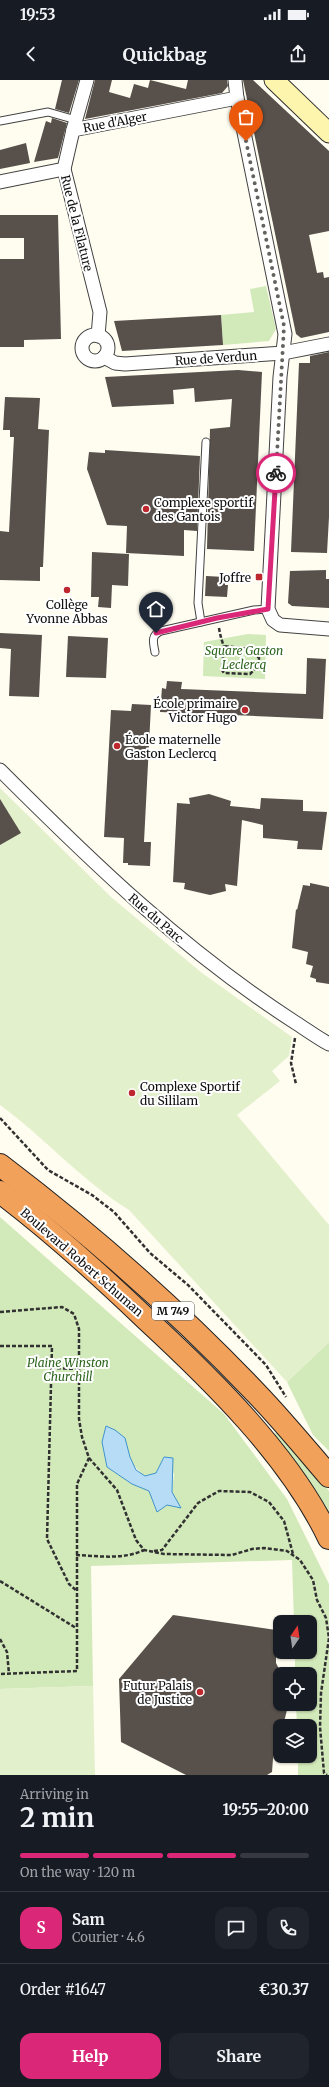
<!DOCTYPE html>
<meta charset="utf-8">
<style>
:root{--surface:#171b24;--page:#20242c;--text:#f1f3f6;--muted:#9ea1a6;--line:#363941;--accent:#db2777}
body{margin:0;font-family:Merriweather,serif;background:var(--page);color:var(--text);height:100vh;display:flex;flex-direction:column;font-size:15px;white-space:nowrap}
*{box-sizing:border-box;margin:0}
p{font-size:13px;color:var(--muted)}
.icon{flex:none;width:22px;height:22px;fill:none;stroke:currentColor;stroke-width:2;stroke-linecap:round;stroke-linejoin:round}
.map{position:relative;height:1695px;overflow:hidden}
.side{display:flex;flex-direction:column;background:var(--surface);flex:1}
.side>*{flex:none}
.needle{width:26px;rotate:13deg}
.tools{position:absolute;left:273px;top:1535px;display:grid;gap:8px}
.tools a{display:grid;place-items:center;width:44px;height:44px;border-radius:8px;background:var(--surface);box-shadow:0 1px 3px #0004;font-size:20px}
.pin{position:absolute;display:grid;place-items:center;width:34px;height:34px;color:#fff;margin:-41px -17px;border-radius:50% 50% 50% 0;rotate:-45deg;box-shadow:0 0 4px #0007}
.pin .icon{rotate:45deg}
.courier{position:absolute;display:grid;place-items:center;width:40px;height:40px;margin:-20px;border:3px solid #db2777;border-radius:50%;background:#fff;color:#222;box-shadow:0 1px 5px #0007}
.summary em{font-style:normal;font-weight:700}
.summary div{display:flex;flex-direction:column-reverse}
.summary{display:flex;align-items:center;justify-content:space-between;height:68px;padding:0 20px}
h1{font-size:26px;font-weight:700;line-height:30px}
.bar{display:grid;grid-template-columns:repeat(4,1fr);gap:6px 4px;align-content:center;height:48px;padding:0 20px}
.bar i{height:5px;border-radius:3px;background:var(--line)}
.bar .selected{background:var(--accent)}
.bar p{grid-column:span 4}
.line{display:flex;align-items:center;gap:10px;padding:0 20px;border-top:1px solid var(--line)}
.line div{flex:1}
.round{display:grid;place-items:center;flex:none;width:42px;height:42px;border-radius:12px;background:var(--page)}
.action{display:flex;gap:8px;margin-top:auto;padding:8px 20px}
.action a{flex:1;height:46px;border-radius:12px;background:var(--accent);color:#fff;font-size:16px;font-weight:700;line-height:46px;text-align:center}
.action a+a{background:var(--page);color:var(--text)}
.status{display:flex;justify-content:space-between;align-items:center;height:28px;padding:0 20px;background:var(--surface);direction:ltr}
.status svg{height:11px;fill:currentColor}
header{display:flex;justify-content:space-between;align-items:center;height:52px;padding:0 20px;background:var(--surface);font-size:18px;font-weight:700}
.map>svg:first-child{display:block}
.green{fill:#d2e9ba;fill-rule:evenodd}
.pitch{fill:#e3f0cc}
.water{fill:#b6ddf5;stroke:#3e92cb}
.building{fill:#57504b}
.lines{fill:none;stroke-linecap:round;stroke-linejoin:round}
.lane-casing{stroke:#424242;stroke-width:9}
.street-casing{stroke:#424242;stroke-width:15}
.secondary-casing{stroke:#313131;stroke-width:21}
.highway-casing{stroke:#202020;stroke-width:24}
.path{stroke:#313131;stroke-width:2.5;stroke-dasharray:4 2;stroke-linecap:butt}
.lane{stroke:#fff;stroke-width:7}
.street{stroke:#fff;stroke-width:13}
.secondary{stroke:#fdf5ad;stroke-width:19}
.highway{stroke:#f2a15b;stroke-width:22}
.done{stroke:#63625e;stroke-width:4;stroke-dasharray:0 7.2}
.route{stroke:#db2777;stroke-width:5}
.poi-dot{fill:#bd282e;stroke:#fff;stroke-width:1.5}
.labels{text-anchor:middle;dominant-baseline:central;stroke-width:4;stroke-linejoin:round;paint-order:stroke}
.shield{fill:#fff;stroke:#575757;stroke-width:1}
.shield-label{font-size:11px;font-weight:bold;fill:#0f0f0f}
.street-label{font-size:12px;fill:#0f0f0f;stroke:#fff}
.poi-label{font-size:12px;fill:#0f0f0f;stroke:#fff;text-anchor:start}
.park-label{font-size:12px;font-style:italic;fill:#2e661f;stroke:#fff}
</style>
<div class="status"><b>19:53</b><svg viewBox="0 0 49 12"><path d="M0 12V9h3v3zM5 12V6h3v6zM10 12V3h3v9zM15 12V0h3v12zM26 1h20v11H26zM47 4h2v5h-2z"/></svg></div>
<header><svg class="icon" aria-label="back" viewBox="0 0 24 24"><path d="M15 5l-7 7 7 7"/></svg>Quickbag<svg class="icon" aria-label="share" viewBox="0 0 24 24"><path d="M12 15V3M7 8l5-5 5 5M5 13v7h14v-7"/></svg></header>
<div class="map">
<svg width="329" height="1695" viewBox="0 0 329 1695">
<rect width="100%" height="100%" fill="#fffcf0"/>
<!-- green -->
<g class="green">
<path d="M266 206 276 249 269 261 223 265 221 235 254 232 250 209Z"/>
<path d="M248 554 266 555 265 599 203 596 204 562Z"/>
<path d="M0 1137 224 1334 287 1419 329 1504V1695H298V1676H310V1646H297L296 1624H310V1594H295V1572H310V1542H294L292 1480 91 1486 93 1606 0 1609ZM102 1362H126C129 1376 132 1387 145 1396L156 1393 164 1377 174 1394 172 1412 181 1428 167 1425 157 1432 149 1411 132 1404 107 1387Z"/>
<path d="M329 1262V1371L313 1355 287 1302Z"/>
<path d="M280 1350 329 1411V1440L271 1356Z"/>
</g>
<!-- pitch -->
<g class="pitch">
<path d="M0 708 111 817 202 893 292 957 289 976 272 991 280 1001 237 1035 329 1145V1262L287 1302 129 1130C81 1100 45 1058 0 1025Z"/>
<path d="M93 1606 95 1695H0V1609Z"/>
</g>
<!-- water -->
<path class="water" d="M106 1346 115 1350 125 1358 130 1377 136 1390 145 1396 156 1393 164 1377 173 1378 172 1412 181 1428 167 1425 157 1432 149 1411 132 1404 107 1387 102 1362Z"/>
<!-- building -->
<g class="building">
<path d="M62 0H79L69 33 55 29Z"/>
<path d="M95 0H112L109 12 130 18 134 4 148 8 150 0 186 9 188 0H227L228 6 222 13 85 39Z"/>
<path d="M243 0H253L329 71V151L309 155 317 193 323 192 324 198 329 197V252L301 258 296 254Z"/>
<path d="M52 38 67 43 58 78 34 82 46 41 51 43Z"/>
<path d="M26 63 30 83 0 89V70Z"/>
<path d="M0 135H58L61 259 24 260V267H0V179H24V158H0Z"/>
<path d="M221 235 223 265 122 271 114 241Z"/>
<path d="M329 272V437L327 473 291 472 299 283H310V276Z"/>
<path d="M238 290 262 292 254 471 207 469 210 349 230 347 232 319 195 322 194 308 173 310 174 324 112 327 105 297Z"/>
<path d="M5 317 40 318 38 349 49 350 43 487H40V501L0 500V451L9 452 14 357H10V350H3Z"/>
<path d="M105 370 200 376 197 451 184 450V476L126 473 127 446 107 445 87 389 89 372 105 373Z"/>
<path d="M92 472 129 474 128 506 112 505 111 528 98 527 99 517H91Z"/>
<path d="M326 490V499H329V528L292 526 288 523 290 491Z"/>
<path d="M206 496 225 497V505H228L227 517 205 516Z"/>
<path d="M0 553 42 555 39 617 9 616 11 569 0 568Z"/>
<path d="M68 556 108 558 106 598 66 597Z"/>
<path d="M307 578 326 579 323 639 160 632 162 608 166 609 167 601 182 602 181 609 306 614Z"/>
<path d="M132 624 151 625 144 762H151L150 786 128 785V783H123L124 758 104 757 111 630 131 631Z"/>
<path d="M209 714 231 721 230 726 260 729 261 718 303 720V731L327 732 322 770 297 769 298 761 263 758V745L242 740 237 806 225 804 226 811 210 815 184 809 185 803 173 802 177 723 190 724 189 718Z"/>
<path d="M0 719 21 753 0 765Z"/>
<path d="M310 803 329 807V904L316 902V899L310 897 313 886 306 884 308 872 292 868 296 829 297 830 303 805 310 806Z"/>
<path d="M173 1535 276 1550V1583L280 1591V1624H287V1630L283 1646H280V1654L274 1665 272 1692 267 1695H186L121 1662 119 1599Z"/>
</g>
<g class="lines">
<!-- lane casing -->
<g class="lane-casing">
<g id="lane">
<path d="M0 41 48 32 76 40"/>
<path d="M201 542 198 523 206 362"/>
<path d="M155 572C153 562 151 555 161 551L254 530 268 529"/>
</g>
</g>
<!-- street casing -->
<g class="street-casing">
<g id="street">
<path d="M235 0 237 18 285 254 280 297 268 529 273 540 280 545 329 549"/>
<path d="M73 50 87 0"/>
<path d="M64 89 100 232 98 256"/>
<path d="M0 102 64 89 73 50 237 18"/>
<circle cx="95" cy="268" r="13"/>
<path d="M104 277 115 283 125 284 283 273 329 264"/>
<path d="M0 690C94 784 184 871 296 943 307 950 318 958 329 964"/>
</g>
</g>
<!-- secondary casing -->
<g class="secondary-casing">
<path id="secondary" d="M274 0 329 53"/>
</g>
<!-- highway casing -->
<g class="highway-casing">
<g id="highway">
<path d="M0 1085C91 1154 178 1231 257 1314 282 1340 305 1368 329 1396"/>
<path d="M0 1112C52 1151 99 1194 146 1239 212 1300 290 1376 329 1458"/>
</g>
</g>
<!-- path -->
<g class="path">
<path d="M219 548C220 555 222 561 224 567L222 590 224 593 250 594 258 586 259 578 251 569 223 566"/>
<path d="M295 958 291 983 296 1004"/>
<path d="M0 1038 48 1090 92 1115 114 1132 150 1173 188 1205 266 1285 286 1317"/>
<path d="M0 1232 62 1227 74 1234 79 1249V1339L82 1357 89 1378 77 1404V1591L0 1594"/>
<path d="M0 1266H52L47 1459 69 1504 77 1511"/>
<path d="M51 1288 79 1289"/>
<path d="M89 1378 117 1410 136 1460 144 1470 164 1474 232 1475 252 1469 264 1468 287 1471 300 1480 313 1500 317 1520 326 1538 329 1558 321 1613 320 1647 324 1693 327 1695"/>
<path d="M154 1471 162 1470 198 1423 219 1411 250 1412 269 1422 284 1441 293 1474"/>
<path d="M76 1475C99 1476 123 1480 144 1470"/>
<path d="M0 1501 76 1548"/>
<path d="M0 1559 7 1572 9 1594"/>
</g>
<!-- lane -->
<use href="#lane" class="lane"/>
<!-- street -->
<use href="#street" class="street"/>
<!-- secondary -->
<use href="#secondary" class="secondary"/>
<!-- highway -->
<use href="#highway" class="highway"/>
</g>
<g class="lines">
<!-- done -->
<path class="done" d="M246 61 284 246 276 393"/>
<!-- route -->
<path class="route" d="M156 553 217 538 268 529 276 393"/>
</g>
<!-- markers -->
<g class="poi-dot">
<circle cx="146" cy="429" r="4"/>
<rect x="255" y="493" width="8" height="8" rx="2"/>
<circle cx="67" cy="510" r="4"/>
<circle cx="245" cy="630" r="4"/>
<circle cx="117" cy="666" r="4"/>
<circle cx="132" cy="1013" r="4"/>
<circle cx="200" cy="1612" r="4"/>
</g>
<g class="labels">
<!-- shield labels -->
<rect class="shield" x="152" y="1222" width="42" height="18" rx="3"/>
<g class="shield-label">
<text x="173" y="1231">M 749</text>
</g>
<!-- street labels -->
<g class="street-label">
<text transform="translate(115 42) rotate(-11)">Rue d'Alger</text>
<text transform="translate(77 143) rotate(76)">Rue de la Filature</text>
<text transform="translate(216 278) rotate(-4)">Rue de Verdun</text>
<text transform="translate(156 838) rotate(41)">Rue du Parc</text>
<text transform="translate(82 1182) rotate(41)">Boulevard Robert Schuman</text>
</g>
<!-- poi labels -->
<g class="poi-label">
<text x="154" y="422">Complexe sportif<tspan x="154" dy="14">des Gantois</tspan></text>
<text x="251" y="497" text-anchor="end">Joffre</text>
<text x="67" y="524" text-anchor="middle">Collège<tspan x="67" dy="14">Yvonne Abbas</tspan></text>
<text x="237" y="623" text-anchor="end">École primaire<tspan x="237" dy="14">Victor Hugo</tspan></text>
<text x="125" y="659">École maternelle<tspan x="125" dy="14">Gaston Leclercq</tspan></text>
<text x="140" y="1006">Complexe Sportif<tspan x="140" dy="14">du Sililam</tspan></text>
<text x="192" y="1605" text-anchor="end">Futur Palais<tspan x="192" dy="14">de Justice</tspan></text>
</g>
<!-- park labels -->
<g class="park-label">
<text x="244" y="570">Square Gaston<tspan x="244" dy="14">Leclercq</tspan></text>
<text x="68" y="1282">Plaine Winston<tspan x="68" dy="14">Churchill</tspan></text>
</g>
</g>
</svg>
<div class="tools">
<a><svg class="needle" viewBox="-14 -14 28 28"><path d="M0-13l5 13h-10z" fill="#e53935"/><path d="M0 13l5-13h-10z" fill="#9ea1a6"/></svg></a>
<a><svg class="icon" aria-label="locate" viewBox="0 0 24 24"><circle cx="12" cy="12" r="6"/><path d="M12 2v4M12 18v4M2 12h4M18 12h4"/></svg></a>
<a><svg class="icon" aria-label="layers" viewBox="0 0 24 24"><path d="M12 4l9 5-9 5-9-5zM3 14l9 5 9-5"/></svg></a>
</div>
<div class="pin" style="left:246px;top:61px;background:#ea580c"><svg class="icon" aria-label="bag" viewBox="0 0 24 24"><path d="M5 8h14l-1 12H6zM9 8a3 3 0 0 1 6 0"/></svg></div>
<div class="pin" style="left:156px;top:553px;background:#1f2937"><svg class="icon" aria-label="home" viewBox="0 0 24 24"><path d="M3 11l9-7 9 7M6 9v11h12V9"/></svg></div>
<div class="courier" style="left:276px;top:393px"><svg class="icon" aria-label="bike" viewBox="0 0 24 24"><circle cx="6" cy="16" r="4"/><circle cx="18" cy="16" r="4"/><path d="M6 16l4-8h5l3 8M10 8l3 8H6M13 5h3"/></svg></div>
</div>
<section class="side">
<div class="summary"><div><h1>2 min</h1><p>Arriving in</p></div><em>19:55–20:00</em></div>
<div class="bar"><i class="selected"></i><i class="selected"></i><i class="selected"></i><i></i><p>On the way · 120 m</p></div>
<div class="line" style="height:72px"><b class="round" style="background:var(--accent);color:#fff">S</b><div><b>Sam</b><p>Courier · 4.6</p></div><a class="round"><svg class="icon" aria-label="chat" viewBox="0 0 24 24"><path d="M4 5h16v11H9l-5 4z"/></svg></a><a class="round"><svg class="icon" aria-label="phone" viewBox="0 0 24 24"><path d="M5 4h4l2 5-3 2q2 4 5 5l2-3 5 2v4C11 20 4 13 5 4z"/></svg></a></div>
<div class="line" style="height:52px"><div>Order #1647</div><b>€30.37</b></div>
<div class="action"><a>Help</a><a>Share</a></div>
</section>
